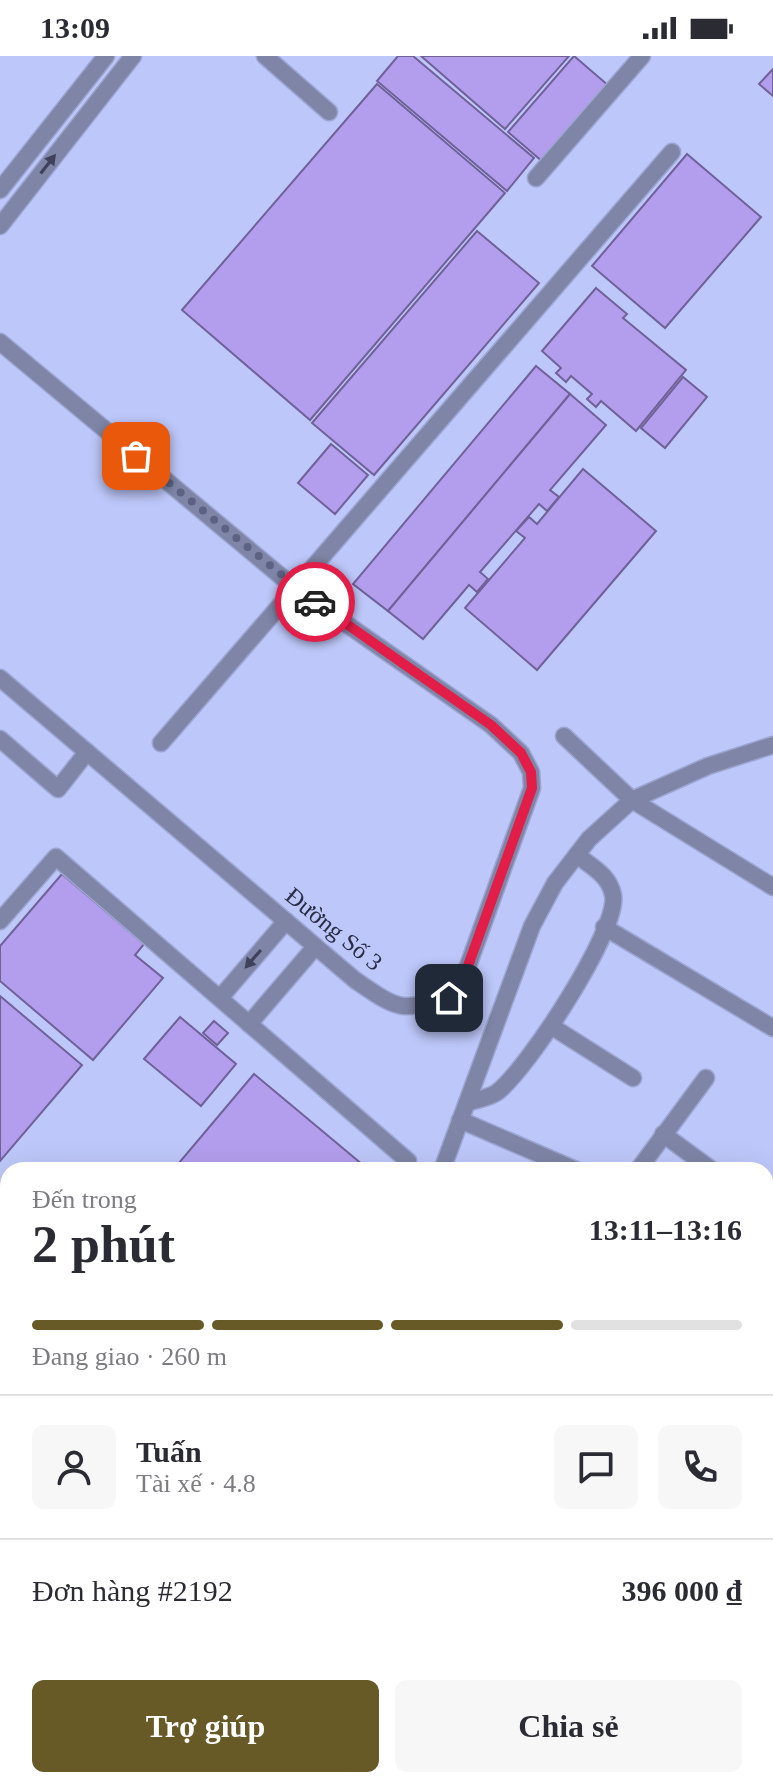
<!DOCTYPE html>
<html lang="vi">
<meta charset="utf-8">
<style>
:root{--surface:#fff;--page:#f7f7f7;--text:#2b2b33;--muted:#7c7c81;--line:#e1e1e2;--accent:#675a27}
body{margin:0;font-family:Georgia,serif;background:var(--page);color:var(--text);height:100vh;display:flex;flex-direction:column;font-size:30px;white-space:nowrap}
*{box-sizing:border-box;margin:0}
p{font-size:26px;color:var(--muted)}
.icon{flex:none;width:44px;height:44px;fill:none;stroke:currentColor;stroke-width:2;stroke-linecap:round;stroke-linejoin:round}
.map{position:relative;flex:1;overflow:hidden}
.panel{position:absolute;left:0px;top:1106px;width:774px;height:626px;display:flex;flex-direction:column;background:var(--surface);border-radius:24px 24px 0 0;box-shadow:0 8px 32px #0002}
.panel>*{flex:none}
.pin{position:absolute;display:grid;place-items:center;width:68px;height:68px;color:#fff;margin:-34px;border-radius:16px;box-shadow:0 4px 12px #0006}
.courier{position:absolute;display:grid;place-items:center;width:80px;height:80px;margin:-40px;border:6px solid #e11d48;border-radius:50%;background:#fff;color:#222;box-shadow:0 2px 10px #0007}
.head em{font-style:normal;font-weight:700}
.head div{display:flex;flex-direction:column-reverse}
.head{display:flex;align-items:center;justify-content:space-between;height:136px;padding:0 32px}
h1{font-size:52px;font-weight:700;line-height:60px}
.bar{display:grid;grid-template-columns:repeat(4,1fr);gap:12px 8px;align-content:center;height:96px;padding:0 32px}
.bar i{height:10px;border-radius:6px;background:var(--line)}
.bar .current{background:var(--accent)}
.bar p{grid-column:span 4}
.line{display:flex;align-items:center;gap:20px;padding:0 32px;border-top:2px solid var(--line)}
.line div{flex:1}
.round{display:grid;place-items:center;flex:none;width:84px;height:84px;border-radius:12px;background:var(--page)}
.button{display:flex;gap:16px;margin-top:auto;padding:16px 32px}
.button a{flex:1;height:92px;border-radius:12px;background:var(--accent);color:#fff;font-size:32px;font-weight:700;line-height:92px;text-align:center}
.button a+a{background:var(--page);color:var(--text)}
.status{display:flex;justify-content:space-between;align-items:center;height:56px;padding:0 40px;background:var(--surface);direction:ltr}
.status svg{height:22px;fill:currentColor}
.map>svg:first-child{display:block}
.building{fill:#b39eed;stroke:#706199;stroke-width:2}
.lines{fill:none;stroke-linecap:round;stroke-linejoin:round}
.minor-casing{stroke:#9ca5d1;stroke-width:19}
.major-casing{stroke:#9ca5d1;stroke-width:23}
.minor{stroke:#7e85a6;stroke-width:16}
.major{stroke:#414984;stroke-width:20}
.oneway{fill:#3e425c}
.done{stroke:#5c6283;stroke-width:8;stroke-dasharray:0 14.4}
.route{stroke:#e11d48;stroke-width:10}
.labels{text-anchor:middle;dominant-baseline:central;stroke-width:6;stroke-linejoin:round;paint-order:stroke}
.street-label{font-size:24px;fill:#282c44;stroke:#bdc7f9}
</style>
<div class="status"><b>13:09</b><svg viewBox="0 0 49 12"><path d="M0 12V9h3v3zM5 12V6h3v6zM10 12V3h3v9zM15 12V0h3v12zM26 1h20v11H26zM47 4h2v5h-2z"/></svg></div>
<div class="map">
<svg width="773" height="1731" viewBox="0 0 773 1731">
<rect width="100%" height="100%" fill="#bdc7f9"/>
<!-- building -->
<g class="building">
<path d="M398 0H413L534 102 507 135 377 25Z"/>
<path d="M421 0H569L505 73Z"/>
<path d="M574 0 609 30 543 106 508 76Z"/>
<path d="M773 13V40L759 28Z"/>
<path d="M377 28 505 137 310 364 182 254Z"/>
<path d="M687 98 761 161 665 272 592 210Z"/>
<path d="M477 175 539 227 374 419 312 367Z"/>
<path d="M596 232 627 258 623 262 686 314 636 375 601 345 596 351 587 343 592 338 571 320 566 326 556 317 561 312 542 295Z"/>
<path d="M536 310 570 338 388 555 353 528Z"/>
<path d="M683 321 707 341 665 392 641 372Z"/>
<path d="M570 338 606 369 550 434 559 441 547 455 539 448 480 516 488 523 477 536 469 529 423 583 388 555Z"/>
<path d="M331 388 368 419 335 458 298 427Z"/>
<path d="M583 413 656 475 537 614 465 552 525 482 516 475 529 461 537 468Z"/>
<path d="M62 818 144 888 135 899 163 922 93 1004 0 925V890Z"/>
<path d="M0 940 82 1009 0 1105Z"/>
<path d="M180 961 236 1008 201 1050 144 1003Z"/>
<path d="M214 965 228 977 217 989 203 977Z"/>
<path d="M254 1018 369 1114H173Z"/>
<path d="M8 1200V1230L6 1233 0 1229V1210Z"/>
<path d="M0 1385 8 1392V1398L0 1407Z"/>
<path d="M5 1436 8 1439V1458L0 1451V1442Z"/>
</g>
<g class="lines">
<!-- minor casing -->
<g class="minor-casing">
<g id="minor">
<path d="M265 0 329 56"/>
<path d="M536 122 642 0"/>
<path d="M0 134 106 0"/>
<path d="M0 170 133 0"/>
<path d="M0 286 295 532 491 669 521 697 531 716 532 732 464 921 449 942C398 956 398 953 355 924L0 622"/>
<path d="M564 680 632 744 773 831"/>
<path d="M0 683 58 733 87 696"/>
<path d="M161 687 672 96"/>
<path d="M0 865 56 801 408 1105 405 1114"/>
<path d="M604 871 773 972"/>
<path d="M220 942 286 865"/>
<path d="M249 968 315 891"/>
<path d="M551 970 633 1022"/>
<path d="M467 1047C475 1044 488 1042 496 1037 526 1016 620 872 613 839 609 819 592 811 577 799"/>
<path d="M460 1064 576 1114"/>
<path d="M663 1078 712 1114"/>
<path d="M442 1114 532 870 555 827 589 783 632 744 708 710 773 689"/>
<path d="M638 1114 706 1022"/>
<path d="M766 1154 773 1159"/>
<path d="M766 1257 773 1248"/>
<path d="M766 1366 773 1359"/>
<path d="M0 1481 8 1488"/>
<path d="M0 1534 8 1538"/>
<path d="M766 1653 773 1657"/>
<path d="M278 1731 281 1724"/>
<path d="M415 1731 419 1724"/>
<path d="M459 1731 464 1724"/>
<path d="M696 1731 702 1724"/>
</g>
</g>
<!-- major casing -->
<g class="major-casing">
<g id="major">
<path d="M0 1624H8"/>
<path d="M433 1724 444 1731"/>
</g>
</g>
<!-- minor -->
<use href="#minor" class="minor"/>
<!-- major -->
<use href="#major" class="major"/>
</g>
<!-- one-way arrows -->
<defs><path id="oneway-solid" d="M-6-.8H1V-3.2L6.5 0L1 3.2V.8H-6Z" transform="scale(2)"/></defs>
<g class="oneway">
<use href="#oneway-solid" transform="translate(48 108) rotate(-52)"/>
<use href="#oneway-solid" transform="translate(253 903) rotate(131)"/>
</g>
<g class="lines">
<!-- done -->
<path class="done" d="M136 400 315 546"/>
<!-- route -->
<path class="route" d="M315 546 491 669 521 697 531 716 532 732 464 921 449 942"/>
</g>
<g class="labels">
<!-- street labels -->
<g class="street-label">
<text transform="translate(334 873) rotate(39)">Đường Số 3</text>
</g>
</g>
</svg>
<div class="pin" style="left:136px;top:400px;background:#ea580c"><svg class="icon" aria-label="bag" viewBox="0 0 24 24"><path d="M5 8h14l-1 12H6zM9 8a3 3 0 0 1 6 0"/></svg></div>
<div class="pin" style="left:449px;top:942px;background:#1f2937"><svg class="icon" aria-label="home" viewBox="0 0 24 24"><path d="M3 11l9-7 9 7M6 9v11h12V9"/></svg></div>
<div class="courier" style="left:315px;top:546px"><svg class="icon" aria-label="car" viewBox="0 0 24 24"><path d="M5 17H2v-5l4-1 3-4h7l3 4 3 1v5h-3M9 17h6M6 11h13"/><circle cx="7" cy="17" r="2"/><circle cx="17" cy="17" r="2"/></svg></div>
<section class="panel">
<div class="head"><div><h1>2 phút</h1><p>Đến trong</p></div><em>13:11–13:16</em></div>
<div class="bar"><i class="current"></i><i class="current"></i><i class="current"></i><i></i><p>Đang giao · 260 m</p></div>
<div class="line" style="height:144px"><a class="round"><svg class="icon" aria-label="person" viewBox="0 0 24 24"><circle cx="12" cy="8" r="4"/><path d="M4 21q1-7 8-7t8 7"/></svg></a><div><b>Tuấn</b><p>Tài xế · 4.8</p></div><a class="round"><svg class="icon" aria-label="chat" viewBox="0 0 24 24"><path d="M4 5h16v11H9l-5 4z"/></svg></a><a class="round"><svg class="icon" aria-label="phone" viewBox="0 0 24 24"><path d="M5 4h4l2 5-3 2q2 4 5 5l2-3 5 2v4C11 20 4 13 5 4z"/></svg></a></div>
<div class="line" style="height:104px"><div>Đơn hàng #2192</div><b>396 000 ₫</b></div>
<div class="button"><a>Trợ giúp</a><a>Chia sẻ</a></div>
</section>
</div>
